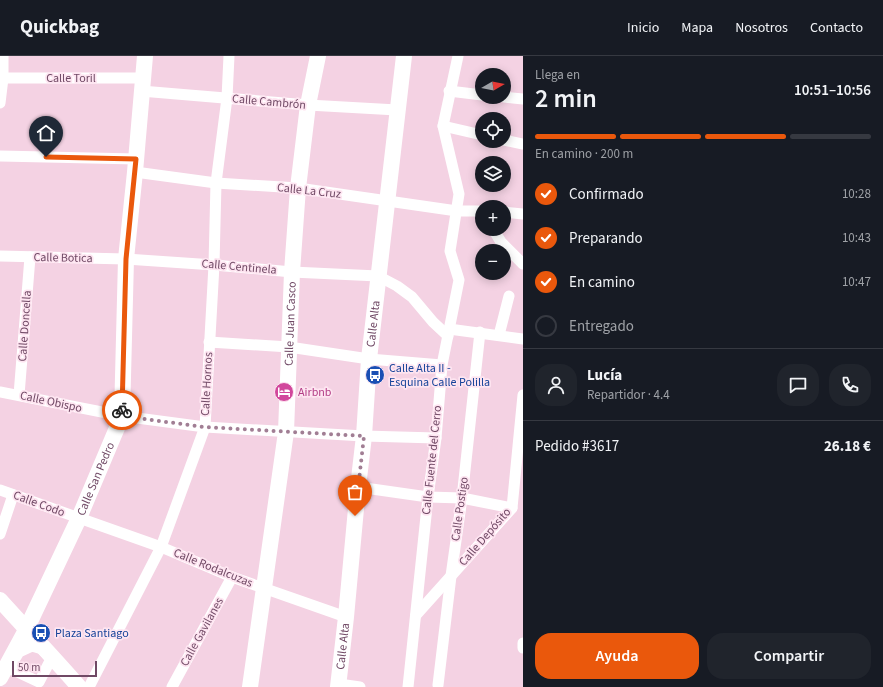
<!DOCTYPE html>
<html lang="es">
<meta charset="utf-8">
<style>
:root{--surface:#171b24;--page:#20242c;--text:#f1f3f6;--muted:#9ea1a6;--line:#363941;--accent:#ea580c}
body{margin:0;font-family:"Source Sans 3",sans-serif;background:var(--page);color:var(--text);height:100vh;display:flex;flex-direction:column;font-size:15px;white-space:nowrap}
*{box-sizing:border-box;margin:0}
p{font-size:13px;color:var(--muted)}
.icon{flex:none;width:22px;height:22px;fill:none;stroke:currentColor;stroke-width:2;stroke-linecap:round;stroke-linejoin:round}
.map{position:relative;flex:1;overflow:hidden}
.details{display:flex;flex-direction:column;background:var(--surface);width:360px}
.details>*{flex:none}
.needle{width:26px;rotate:81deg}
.controls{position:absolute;left:475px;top:12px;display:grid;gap:8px}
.controls a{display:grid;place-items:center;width:36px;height:36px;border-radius:50%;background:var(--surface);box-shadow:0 2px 10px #0003;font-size:20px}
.scale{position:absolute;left:12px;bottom:10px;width:85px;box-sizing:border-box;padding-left:4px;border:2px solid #704965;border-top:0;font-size:11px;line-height:14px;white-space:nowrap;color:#704965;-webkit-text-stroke:3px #fee5f1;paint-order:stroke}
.pin{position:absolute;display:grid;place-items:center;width:34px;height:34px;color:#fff;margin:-41px -17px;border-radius:50% 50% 50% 0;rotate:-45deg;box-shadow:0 0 4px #0007}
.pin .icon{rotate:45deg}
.courier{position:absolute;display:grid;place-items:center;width:40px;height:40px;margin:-20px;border:3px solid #ea580c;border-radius:50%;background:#fff;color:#222;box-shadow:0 1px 5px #0007}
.headline em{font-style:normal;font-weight:600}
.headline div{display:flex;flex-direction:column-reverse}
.headline{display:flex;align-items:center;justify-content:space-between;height:68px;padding:0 12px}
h1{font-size:26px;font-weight:600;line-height:30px}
.bar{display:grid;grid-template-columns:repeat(4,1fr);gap:6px 4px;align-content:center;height:48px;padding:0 12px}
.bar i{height:5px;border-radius:3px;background:var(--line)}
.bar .active{background:var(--accent)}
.bar p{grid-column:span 4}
.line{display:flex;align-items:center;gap:10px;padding:0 12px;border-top:1px solid var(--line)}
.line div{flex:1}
.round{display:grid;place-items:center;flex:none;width:42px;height:42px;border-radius:16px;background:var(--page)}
ol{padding:0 12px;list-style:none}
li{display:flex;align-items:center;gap:12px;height:44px}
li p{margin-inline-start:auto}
li .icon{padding:4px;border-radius:50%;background:var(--accent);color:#fff;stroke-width:4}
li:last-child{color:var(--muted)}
li i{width:22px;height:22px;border:2px solid var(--line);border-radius:50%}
.action{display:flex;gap:8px;margin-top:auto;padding:8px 12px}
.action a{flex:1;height:46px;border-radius:16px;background:var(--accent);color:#fff;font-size:16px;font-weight:600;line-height:46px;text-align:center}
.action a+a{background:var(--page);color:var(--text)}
header{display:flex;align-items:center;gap:24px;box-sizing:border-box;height:56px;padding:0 20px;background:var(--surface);border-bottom:1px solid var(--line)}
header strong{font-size:19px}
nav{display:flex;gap:22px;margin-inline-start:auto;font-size:14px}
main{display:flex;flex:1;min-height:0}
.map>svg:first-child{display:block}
.residential{fill:#f4d2e3;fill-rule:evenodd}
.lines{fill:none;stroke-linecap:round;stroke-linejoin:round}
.street{stroke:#fff;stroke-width:11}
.secondary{stroke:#fff;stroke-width:16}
.done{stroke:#a17e94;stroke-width:4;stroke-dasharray:0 7.2}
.route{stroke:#ea580c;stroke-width:5}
.labels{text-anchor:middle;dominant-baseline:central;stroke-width:3.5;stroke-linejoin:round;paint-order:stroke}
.street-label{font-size:12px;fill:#704965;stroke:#fee5f1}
.transit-label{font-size:12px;fill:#164399;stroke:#fee5f1;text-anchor:start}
.hotel-label{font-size:12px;fill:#b23c85;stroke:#fee5f1;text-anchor:start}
</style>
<header>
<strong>Quickbag</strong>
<nav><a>Inicio</a><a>Mapa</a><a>Nosotros</a><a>Contacto</a></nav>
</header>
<main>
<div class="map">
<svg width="523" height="631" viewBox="0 0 523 631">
<rect width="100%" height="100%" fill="#fbe0ec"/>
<!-- residential -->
<path class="residential" d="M0 0H523V631H0ZM482 19H504V41H482ZM482 63H504V85H482ZM482 107H504V129H482ZM482 151H504V173H482ZM482 195H504V217H482Z"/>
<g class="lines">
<!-- street -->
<g class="street">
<path d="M0 22H142"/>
<path d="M141 35 308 49 397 54"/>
<path d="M449 35 482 39"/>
<path d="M504 41 523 43"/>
<path d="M0 47 3 22V0"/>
<path d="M443 70 482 79"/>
<path d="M504 84 523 88"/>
<path d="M0 100 137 103"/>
<path d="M135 116 216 127 298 132 457 155H482"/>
<path d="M504 156 523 158"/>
<path d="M493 173 501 186 523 208"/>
<path d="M0 200 126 203 214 209 292 216 378 220 397 230 412 241 433 266 448 280"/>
<path d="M449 273 523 283"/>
<path d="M499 279 509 240"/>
<path d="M209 286 289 291 369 303 442 309"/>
<path d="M0 336 122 360 205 371 364 380 436 382"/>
<path d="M19 339 30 201"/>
<path d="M358 431 428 441 462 442 512 452"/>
<path d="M0 434 161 491 232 521 346 561"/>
<path d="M0 478 13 439"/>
<path d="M416 559 512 452 523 339"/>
<path d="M523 587V592"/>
<path d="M32 590 42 593 51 603 39 626 9 612 19 596Z"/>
<path d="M339 628 360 631"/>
<path d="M438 629 451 520 462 442 480 276"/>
<path d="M89 631 161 491 205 371 214 209 216 127 227 42 229 0"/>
<path d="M172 631 232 521"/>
<path d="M408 631 428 441 436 382 442 309 459 224 450 195 459 138 443 70 458 0"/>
</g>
<!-- secondary -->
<g class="secondary">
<path d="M0 544C26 573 53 601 79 631"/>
<path id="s1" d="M0 622 26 574 79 462 122 360 126 203 135 116 145 0"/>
<path id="s2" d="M250 631 286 376 292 216 298 132 308 49 318 0"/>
<path id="s3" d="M338 631 346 561 358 431 364 380 369 303 404 0"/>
</g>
</g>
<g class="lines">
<!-- done -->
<path class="done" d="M122 354V360L204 371 364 380 355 460"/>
<!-- route -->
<path class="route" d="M46 101 136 103 126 203 122 354"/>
</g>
<!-- icons -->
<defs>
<g id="bus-disc" transform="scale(1)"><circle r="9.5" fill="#1a4fb4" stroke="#fee5f1"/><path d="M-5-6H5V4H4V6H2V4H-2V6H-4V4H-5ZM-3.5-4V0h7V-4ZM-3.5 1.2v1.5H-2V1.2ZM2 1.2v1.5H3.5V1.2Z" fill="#fff"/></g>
<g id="hotel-disc" transform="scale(1)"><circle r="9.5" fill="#d1479c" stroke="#fee5f1"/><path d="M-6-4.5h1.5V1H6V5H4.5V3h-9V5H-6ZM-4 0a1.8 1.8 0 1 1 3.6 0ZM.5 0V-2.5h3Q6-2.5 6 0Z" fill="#fff"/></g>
</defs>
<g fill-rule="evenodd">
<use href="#bus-disc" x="375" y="319"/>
<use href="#hotel-disc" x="284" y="336"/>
<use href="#bus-disc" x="41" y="577"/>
</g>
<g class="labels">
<!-- street labels -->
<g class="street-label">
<text x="71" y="22">Calle Toril</text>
<text transform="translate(269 46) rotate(5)">Calle Cambrón</text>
<text transform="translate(309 135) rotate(6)">Calle La Cruz</text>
<text transform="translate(63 202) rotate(1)">Calle Botica</text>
<text transform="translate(239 211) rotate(5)">Calle Centinela</text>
<text stroke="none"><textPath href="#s2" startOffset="366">Calle Juan Casco</textPath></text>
<text stroke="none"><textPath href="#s3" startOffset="365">Calle Alta</textPath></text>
<text transform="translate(25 270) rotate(-86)">Calle Doncella</text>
<text transform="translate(207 328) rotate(-87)">Calle Hornos</text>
<text transform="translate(51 346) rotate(12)">Calle Obispo</text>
<text transform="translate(432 404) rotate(-84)">Calle Fuente del Cerro</text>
<text stroke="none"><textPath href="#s1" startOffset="221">Calle San Pedro</textPath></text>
<text transform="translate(39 448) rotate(20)">Calle Codo</text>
<text transform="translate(460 453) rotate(-82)">Calle Postigo</text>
<text transform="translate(485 481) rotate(-49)">Calle Depósito</text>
<text transform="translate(213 512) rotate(22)">Calle Rodalcuzas</text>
<text transform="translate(202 576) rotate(-61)">Calle Gavilanes</text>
<text stroke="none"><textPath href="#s3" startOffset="41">Calle Alta</textPath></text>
</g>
<!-- transit labels -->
<g class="transit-label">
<text x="389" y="312">Calle Alta II -<tspan x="389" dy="14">Esquina Calle Polilla</tspan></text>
<text x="55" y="577">Plaza Santiago</text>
</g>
<!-- hotel labels -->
<g class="hotel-label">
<text x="298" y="336">Airbnb</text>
</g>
</g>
</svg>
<div class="controls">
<a><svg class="needle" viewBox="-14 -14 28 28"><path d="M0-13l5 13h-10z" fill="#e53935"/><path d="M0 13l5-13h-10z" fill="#9ea1a6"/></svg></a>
<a><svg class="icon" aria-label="locate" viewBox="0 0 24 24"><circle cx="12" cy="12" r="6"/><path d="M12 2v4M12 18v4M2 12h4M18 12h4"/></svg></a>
<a><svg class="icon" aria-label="layers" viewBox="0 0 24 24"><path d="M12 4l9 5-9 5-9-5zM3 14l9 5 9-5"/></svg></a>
<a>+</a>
<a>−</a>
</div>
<div class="scale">50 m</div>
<div class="pin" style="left:355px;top:460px;background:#ea580c"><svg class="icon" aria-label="bag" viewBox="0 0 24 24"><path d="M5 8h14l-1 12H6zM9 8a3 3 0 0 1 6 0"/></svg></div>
<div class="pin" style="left:46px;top:101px;background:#1f2937"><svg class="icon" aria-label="home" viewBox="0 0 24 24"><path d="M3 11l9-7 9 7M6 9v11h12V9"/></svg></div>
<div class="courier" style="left:122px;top:354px"><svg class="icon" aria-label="bike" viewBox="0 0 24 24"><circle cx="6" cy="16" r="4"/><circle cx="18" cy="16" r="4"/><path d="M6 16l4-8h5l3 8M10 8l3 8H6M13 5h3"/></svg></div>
</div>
<section class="details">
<div class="headline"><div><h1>2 min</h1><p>Llega en</p></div><em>10:51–10:56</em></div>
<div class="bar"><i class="active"></i><i class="active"></i><i class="active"></i><i></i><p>En camino · 200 m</p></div>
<ol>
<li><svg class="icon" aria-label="check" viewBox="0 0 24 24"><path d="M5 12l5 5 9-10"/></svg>Confirmado<p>10:28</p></li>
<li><svg class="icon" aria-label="check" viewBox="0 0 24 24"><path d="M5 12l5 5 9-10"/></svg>Preparando<p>10:43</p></li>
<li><svg class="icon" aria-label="check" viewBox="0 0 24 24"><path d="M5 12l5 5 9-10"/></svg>En camino<p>10:47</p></li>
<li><i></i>Entregado</li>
</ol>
<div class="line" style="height:72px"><a class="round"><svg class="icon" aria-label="person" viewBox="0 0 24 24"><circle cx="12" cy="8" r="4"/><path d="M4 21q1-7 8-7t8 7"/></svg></a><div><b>Lucía</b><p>Repartidor · 4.4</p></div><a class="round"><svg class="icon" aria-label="chat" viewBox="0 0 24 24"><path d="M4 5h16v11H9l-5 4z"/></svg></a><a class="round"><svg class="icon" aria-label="phone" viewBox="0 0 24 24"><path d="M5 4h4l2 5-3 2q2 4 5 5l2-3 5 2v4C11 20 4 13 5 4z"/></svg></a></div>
<div class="line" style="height:52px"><div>Pedido #3617</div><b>26.18 €</b></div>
<div class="action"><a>Ayuda</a><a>Compartir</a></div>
</section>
</main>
